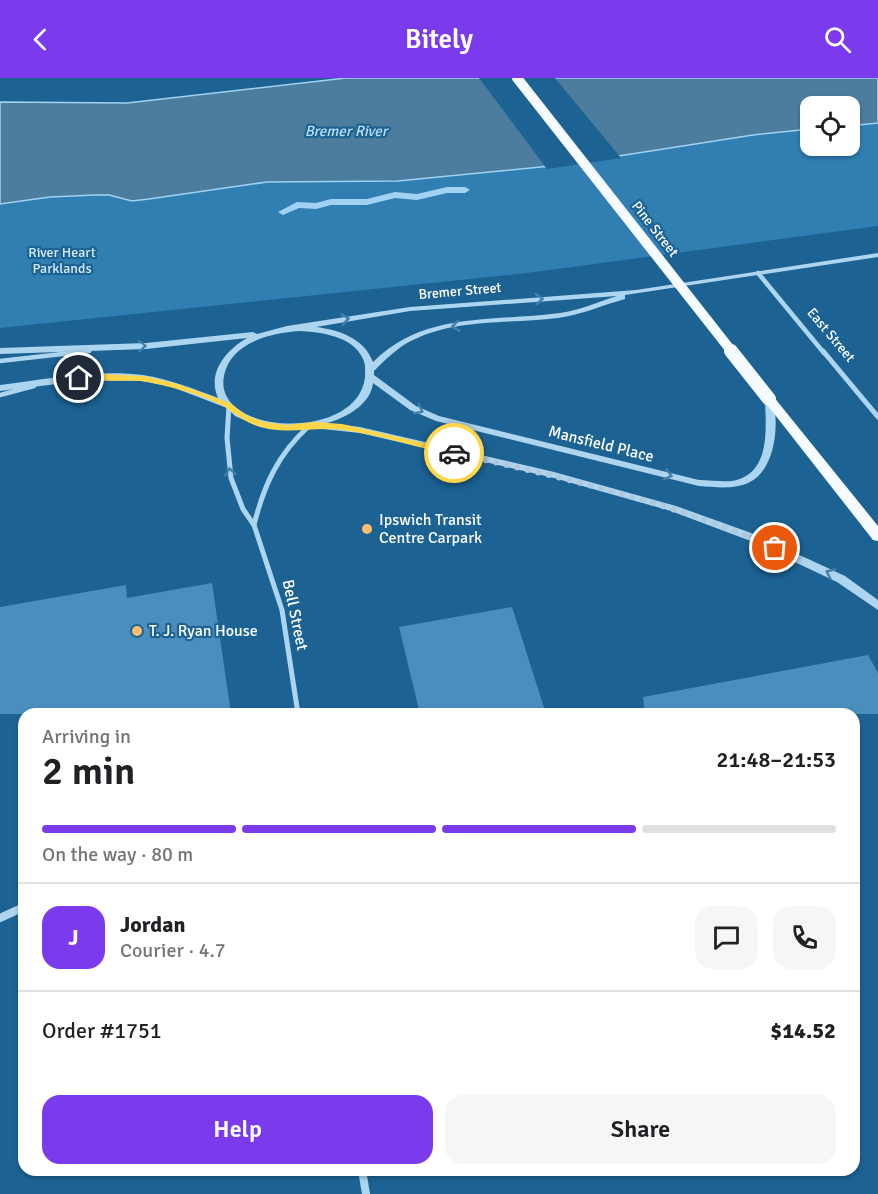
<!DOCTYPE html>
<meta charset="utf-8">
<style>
:root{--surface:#fff;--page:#f6f6f6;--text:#202124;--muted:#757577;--line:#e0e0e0;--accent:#7c3aed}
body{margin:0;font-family:Signika,sans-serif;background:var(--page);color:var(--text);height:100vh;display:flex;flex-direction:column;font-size:22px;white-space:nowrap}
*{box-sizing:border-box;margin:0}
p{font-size:20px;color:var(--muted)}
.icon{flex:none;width:33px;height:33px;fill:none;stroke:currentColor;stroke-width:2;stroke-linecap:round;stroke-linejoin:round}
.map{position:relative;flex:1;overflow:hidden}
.drawer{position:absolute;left:18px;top:630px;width:842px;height:468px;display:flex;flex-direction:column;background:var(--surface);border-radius:18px;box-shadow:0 2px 4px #0004}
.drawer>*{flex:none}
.tools{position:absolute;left:800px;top:18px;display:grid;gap:12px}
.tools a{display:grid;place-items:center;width:60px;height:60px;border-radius:12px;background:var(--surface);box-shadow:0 2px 4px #0004;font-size:30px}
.pin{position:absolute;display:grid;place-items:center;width:51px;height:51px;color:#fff;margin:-26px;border:3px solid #fff;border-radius:50%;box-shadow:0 2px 6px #0007}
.courier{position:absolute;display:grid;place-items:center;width:60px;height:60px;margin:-30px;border:4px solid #ffd54a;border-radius:50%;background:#fff;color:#222;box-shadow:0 2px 8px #0007}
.summary em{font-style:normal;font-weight:600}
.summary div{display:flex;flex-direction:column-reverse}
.summary{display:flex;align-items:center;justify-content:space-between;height:102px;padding:0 24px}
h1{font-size:39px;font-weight:600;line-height:45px}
.bar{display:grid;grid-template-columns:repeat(4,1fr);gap:9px 6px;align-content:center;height:72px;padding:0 24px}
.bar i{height:8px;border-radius:4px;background:var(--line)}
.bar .on{background:var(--accent)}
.bar p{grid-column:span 4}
.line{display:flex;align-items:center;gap:15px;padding:0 24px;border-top:2px solid var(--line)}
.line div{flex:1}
.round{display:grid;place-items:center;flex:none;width:63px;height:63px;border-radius:18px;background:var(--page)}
.button{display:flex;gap:12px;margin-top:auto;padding:12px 24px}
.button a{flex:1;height:69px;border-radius:18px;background:var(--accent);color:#fff;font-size:24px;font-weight:600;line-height:69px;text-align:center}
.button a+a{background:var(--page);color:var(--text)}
header{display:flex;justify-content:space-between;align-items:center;height:78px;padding:0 24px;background:var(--accent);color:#fff;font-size:27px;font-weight:600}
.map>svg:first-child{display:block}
.green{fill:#307eb2}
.water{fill:#4c7d9f;stroke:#a2d2f1;stroke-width:1.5}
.pier{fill:#1c6394}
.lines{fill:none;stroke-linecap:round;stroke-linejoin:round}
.stream{fill:#a2d2f1;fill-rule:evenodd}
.building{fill:#4a8ebd}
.service-far1{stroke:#aed5ef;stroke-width:3}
.service{stroke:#aed5ef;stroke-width:4.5}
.minor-far2{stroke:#aed5ef;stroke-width:4.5}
.minor-far1{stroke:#aed5ef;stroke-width:5}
.minor{stroke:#aed5ef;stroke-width:8}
.tertiary{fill:#aed5ef;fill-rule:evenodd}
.primary{fill:#f6fbff;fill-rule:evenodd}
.primary-bridge-far1{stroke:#f6fbff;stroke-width:10}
.primary-bridge{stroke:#f6fbff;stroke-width:14}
.oneway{stroke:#4080ab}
.route{fill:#ffd54a}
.done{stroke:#b0c8da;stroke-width:6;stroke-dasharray:0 10.8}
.poi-dot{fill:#ffbe6d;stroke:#1c6394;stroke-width:2}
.labels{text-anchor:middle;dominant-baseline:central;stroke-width:4.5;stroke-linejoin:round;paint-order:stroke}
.far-street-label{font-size:14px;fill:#fff;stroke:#1c6394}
.far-park-label{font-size:14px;fill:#d5ecfa;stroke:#1c6394}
.far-water-label{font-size:15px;font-style:italic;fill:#bbdff6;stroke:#1c6394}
.street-label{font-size:16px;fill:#fff;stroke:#1c6394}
.poi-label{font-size:16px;fill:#fff;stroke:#1c6394;text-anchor:start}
</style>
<header><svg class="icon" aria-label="back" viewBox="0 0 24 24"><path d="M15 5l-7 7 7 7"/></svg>Bitely<svg class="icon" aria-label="search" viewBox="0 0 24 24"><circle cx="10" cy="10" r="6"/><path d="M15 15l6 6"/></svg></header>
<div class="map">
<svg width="878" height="1116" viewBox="0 0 878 1116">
<rect width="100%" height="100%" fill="#1c6394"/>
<!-- green -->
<path class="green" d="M878 45V148L527 195 0 250V126L50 119 95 117H109L132 123 149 121 267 104 398 103 753 57 810 51V68H849V48Z"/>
<!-- water -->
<path class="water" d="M346 0H878V45L849 48V28H810V51L753 57 561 87 398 103 267 104 149 121 132 123 109 117H95L50 119 0 126V24L127 25Z"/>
<!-- pier -->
<path class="pier" d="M479 0H555L621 80 547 91Z"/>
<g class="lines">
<!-- stream -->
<path class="stream" d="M447 109H465L470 112 465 115H447L417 122 395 120 367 127H331L316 131 299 130 283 137 278 134 297 124 316 125 331 121H367L395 114 417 116Z"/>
</g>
<!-- building -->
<g class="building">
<path d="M212 505 231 636H0V529L126 507 127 520Z"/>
<path d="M512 529 546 636H420L399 549Z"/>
<path d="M868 577 878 595V636H645L643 619Z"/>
</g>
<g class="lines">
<!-- service-far1 -->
<path class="service-far1" d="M76 275 90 273"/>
<!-- service -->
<g class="service">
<path d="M0 283 89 273"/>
<path d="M0 317 34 308"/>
</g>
<!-- minor-far2 -->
<path class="minor-far2" d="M758 195 824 275"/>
<!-- minor-far1 -->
<g class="minor-far1">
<path d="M823 273 878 339"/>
<path d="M229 328 227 360 231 400 243 431 254 447 282 532 298 636"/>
<path d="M254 447C264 407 278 376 309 348"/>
</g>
<!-- minor -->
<g class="minor">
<path d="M0 840 24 829"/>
<path d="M362 1092 366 1116"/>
</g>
<!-- tertiary -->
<path class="tertiary" d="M878 175V179L625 217V221C603 227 581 237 558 240 511 246 457 240 413 262 398 269 386 281 374 293V297L416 328 439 338 699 402C710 402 721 404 732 403 771 396 766 351 765 321L766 319H772C780 343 776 391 750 404 734 412 716 409 699 408L436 343 410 332 373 305C371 326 346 340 327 345L360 349 554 394 676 428 754 456 845 498 878 522V532L837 504 748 462 671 433 554 400 360 355 313 350 285 352 260 349 235 338 227 330 172 309 143 303 89 302 0 313V307C47 301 95 291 143 297 169 301 194 311 218 320 207 295 225 273 247 260L146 271 0 276V270L146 265 253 254 257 256 287 248 410 229 636 212ZM617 218C598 224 580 232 560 235 493 244 424 233 373 284 364 260 339 252 316 249L410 233ZM299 253C321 254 353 258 363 281 366 287 365 292 365 299 358 367 201 357 226 291 236 263 273 255 299 253Z"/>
<!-- primary -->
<path class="primary" d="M769 317 773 318 878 448V463L873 462 765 324 763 321Z"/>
<!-- primary-bridge-far1 -->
<path class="primary-bridge-far1" d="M517 0 733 275"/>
<!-- primary-bridge -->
<path class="primary-bridge" d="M731 273 769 321"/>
</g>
<!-- one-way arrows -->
<defs><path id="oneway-chevron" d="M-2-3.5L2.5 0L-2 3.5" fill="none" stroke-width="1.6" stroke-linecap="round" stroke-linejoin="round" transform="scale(1.5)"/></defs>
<g class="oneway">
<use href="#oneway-chevron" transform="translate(539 221) rotate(-4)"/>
<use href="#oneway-chevron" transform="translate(345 241) rotate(-9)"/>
<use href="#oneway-chevron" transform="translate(456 248) rotate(174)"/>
<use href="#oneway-chevron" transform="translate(142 268) rotate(-2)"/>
<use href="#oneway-chevron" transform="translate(419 332) rotate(27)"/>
<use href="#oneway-chevron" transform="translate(230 394) rotate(-99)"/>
<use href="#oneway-chevron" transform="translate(668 397) rotate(14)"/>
<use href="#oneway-chevron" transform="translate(830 495) rotate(-155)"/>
</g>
<!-- route -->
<path class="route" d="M101 296 144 298 178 306 230 325 246 337 264 344 286 347 314 344 342 346 454 372 458 375 454 378C417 369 380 357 343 352 315 348 287 357 261 349 246 345 237 337 225 329 207 318 168 308 147 304 133 301 81 305 75 300L79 298Z"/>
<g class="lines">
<!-- done -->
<path class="done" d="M454 375C564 400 672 424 775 470"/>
</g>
<!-- markers -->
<g class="poi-dot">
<circle cx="367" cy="451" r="6"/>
<circle cx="137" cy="553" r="6"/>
</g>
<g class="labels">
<!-- far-street labels -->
<g class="far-street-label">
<text transform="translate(655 151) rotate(52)">Pine Street</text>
<text transform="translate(460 213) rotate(-5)">Bremer Street</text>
<text transform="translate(831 257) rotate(50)">East Street</text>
</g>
<!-- far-park labels -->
<g class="far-park-label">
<text x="62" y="174">River Heart<tspan x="62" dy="16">Parklands</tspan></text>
</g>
<!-- far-water labels -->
<g class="far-water-label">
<text x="346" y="53">Bremer River</text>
</g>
<!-- street labels -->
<g class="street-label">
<text transform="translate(601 366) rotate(14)">Mansfield Place</text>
<text transform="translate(295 537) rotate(78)">Bell Street</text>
</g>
<!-- poi labels -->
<g class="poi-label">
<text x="379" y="442">Ipswich Transit<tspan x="379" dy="18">Centre Carpark</tspan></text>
<text x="149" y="553">T. J. Ryan House</text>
</g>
</g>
</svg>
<div class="tools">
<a><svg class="icon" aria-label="locate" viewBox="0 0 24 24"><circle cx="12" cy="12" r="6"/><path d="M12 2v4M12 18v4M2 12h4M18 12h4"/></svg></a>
</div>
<div class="pin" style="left:775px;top:470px;background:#ea580c"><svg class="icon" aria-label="bag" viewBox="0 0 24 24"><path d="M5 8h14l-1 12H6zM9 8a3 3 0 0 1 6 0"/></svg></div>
<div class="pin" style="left:79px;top:300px;background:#1f2937"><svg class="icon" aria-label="home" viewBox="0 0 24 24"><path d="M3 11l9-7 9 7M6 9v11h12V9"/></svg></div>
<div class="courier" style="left:454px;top:375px"><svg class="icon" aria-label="car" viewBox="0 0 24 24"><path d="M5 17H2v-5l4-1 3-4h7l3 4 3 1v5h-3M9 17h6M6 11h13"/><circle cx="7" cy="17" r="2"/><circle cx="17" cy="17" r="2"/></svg></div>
<section class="drawer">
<div class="summary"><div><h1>2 min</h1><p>Arriving in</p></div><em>21:48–21:53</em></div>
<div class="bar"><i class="on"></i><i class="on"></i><i class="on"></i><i></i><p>On the way · 80 m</p></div>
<div class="line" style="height:108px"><b class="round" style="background:var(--accent);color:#fff">J</b><div><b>Jordan</b><p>Courier · 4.7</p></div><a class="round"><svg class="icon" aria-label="chat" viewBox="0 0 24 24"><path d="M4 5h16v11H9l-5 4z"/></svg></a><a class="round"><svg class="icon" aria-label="phone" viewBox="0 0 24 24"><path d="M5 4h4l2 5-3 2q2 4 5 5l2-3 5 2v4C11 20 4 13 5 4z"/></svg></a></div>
<div class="line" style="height:78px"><div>Order #1751</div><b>$14.52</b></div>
<div class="button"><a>Help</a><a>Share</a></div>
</section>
</div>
